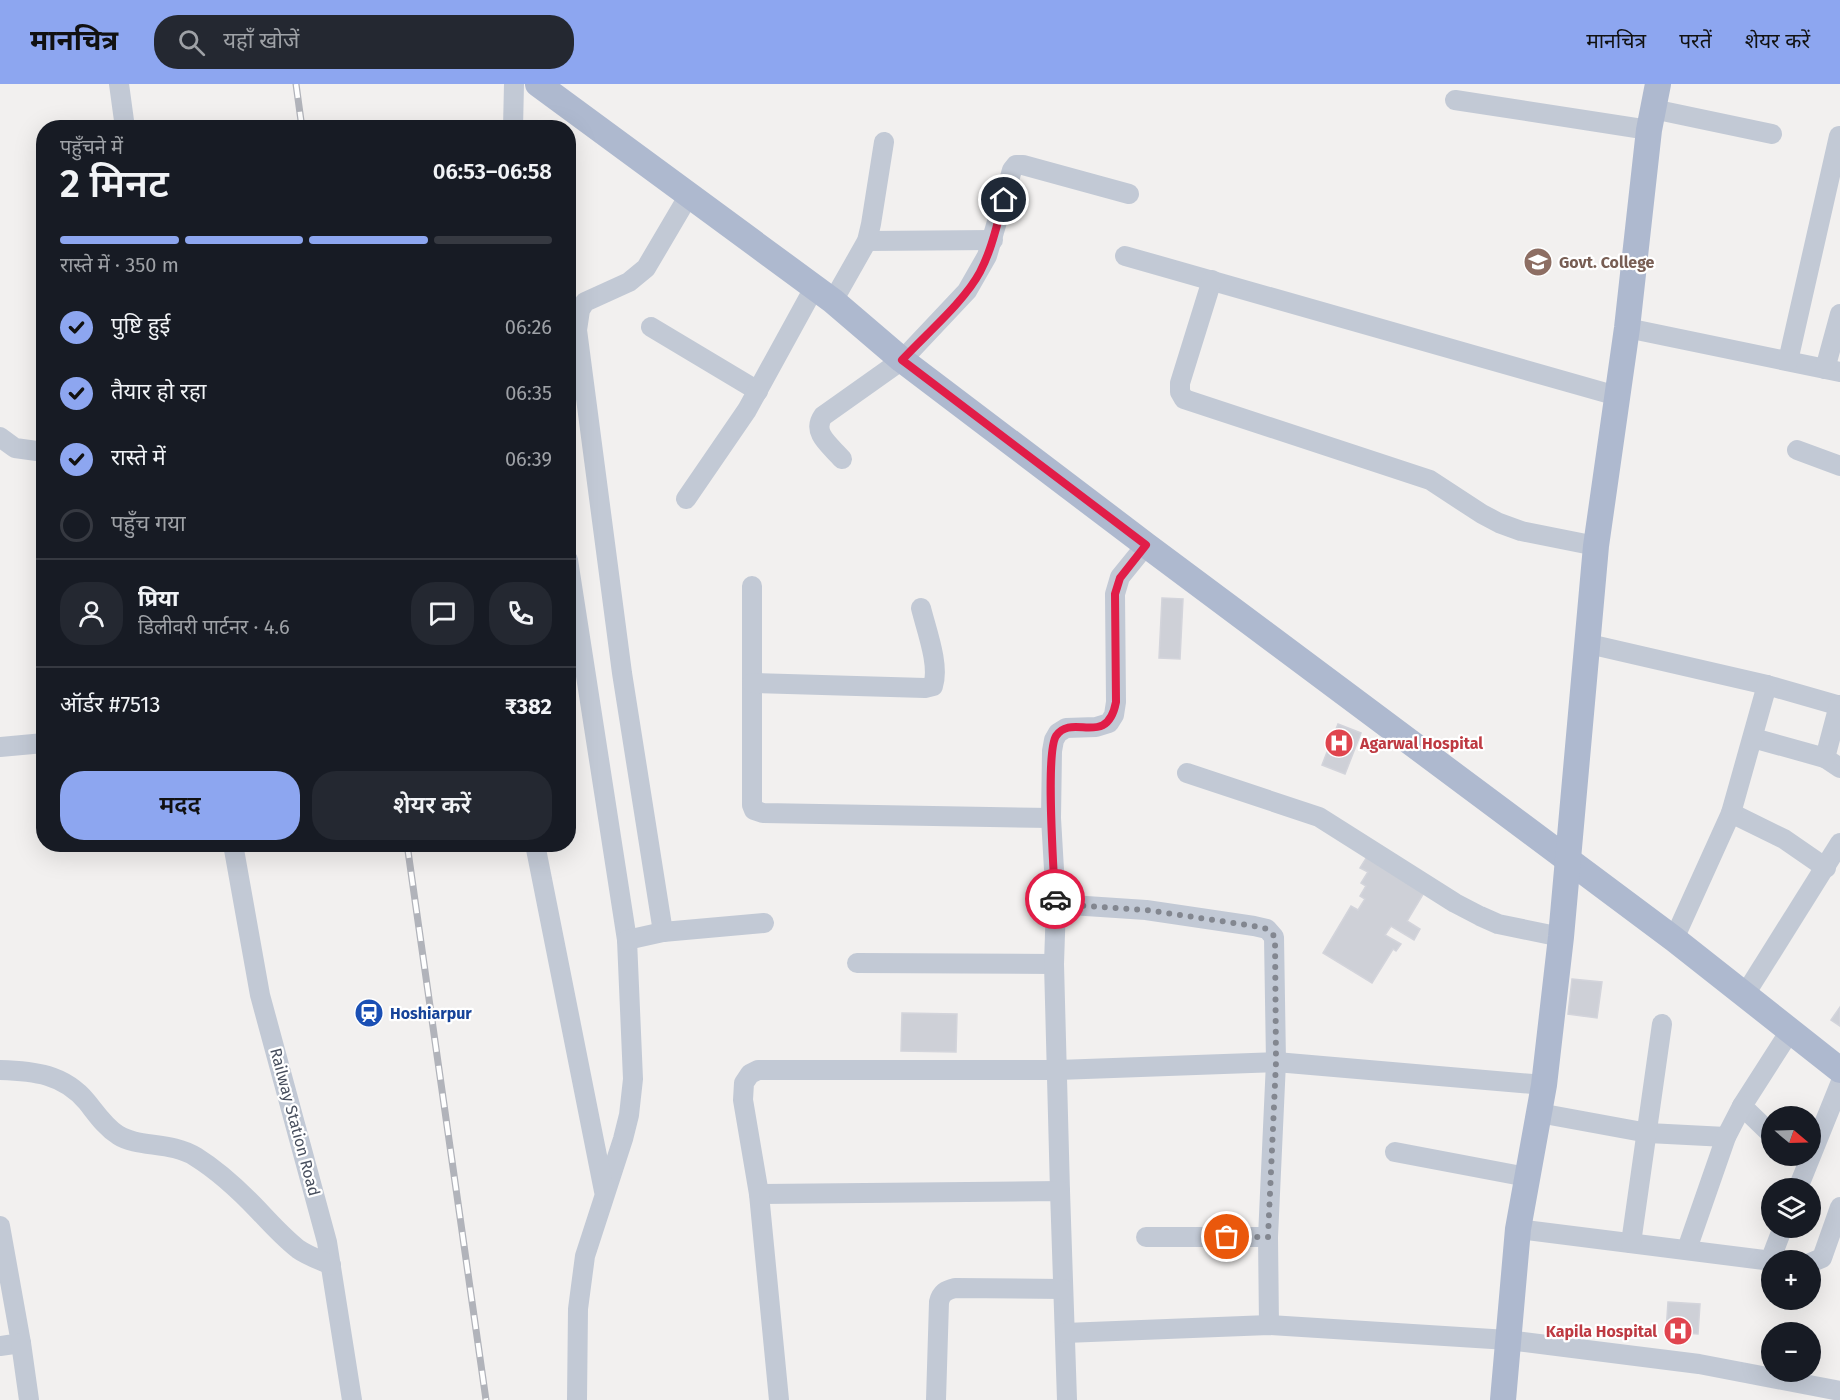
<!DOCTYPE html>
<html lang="hi">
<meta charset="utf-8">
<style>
:root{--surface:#171b24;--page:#242831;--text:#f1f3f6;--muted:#9ea1a6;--line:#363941;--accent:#8da6f0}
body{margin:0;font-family:"Fira Sans","Noto Sans Devanagari",sans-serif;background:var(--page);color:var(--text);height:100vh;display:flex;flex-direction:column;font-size:22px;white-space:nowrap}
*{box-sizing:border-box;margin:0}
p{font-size:20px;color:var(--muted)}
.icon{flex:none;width:33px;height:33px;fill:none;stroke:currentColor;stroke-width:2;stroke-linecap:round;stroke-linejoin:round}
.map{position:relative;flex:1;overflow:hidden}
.panel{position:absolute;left:36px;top:36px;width:540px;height:732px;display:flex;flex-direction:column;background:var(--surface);border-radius:24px;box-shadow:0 6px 24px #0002}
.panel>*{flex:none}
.needle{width:39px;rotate:109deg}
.tools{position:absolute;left:1761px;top:1022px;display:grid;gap:12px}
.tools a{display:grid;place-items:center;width:60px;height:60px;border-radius:50%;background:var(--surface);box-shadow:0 6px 24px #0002;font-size:30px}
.pin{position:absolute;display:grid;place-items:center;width:51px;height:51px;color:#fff;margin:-26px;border:3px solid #fff;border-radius:50%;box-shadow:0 2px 6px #0007}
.courier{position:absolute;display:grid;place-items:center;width:60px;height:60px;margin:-30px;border:4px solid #e11d48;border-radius:50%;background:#fff;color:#222;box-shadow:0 2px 8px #0007}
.headline em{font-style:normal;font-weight:600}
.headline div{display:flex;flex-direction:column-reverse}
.headline{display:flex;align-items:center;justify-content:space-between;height:102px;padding:0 24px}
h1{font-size:39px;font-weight:600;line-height:45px}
.bar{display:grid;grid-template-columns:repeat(4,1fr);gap:9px 6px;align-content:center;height:72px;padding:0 24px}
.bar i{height:8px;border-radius:4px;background:var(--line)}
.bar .current{background:var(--accent)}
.bar p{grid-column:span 4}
.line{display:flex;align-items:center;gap:15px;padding:0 24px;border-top:2px solid var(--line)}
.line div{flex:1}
.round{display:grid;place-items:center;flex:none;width:63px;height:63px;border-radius:24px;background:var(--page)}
ol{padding:0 24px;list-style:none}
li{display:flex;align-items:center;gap:18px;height:66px}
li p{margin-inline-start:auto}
li .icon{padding:6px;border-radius:50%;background:var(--accent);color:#111;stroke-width:4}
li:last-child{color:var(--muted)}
li i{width:33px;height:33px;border:3px solid var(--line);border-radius:50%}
.button{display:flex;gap:12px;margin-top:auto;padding:12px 24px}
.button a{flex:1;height:69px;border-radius:24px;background:var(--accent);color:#111;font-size:24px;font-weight:600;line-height:69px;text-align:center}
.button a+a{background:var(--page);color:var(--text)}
header{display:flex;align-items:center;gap:36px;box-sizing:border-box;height:84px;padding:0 30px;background:var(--accent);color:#111}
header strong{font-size:28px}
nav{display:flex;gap:33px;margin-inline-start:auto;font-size:21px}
.search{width:420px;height:54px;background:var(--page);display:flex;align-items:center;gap:15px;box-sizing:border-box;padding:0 21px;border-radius:24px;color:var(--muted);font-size:22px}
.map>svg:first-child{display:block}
.building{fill:#ced0d7;stroke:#d3d4db;stroke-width:1.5}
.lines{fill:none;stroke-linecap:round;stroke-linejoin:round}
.minor{stroke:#c2c9d5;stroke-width:20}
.major{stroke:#aeb9cf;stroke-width:26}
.rail-casing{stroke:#b1b3ba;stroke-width:7}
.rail{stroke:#fff;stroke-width:4.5;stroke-dasharray:14;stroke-linecap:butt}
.done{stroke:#838790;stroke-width:6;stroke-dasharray:0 10.8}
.route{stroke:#e11d48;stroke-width:8}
.labels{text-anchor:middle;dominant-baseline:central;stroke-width:4.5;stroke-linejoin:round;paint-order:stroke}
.education-label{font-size:16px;font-weight:bold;fill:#785e54;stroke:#fff;text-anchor:start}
.health-label{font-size:16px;font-weight:bold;fill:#be3a42;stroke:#fff;text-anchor:start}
.transit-label{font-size:16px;font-weight:bold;fill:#164399;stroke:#fff;text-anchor:start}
.street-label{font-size:16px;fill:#474e5d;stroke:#fff}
</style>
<header>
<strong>मानचित्र</strong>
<div class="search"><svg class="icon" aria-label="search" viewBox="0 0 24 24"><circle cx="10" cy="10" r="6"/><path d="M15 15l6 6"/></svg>यहाँ खोजें</div>
<nav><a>मानचित्र</a><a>परतें</a><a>शेयर करें</a></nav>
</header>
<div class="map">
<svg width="1840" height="1316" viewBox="0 0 1840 1316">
<rect width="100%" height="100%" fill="#f2f0ef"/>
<!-- building -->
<g class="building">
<path d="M1162 514 1183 515 1180 575 1159 574Z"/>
<path d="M1338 640 1361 649 1345 690 1322 681Z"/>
<path d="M1370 768 1428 802 1407 837 1420 845 1414 856 1391 842 1385 851 1401 860 1396 867 1393 865 1372 899 1323 869 1351 822 1358 826 1365 815 1360 812 1366 802 1361 799 1368 788 1360 784Z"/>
<path d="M1572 895 1602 898 1597 934 1568 930Z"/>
<path d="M1840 923V942L1831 936Z"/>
<path d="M902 929 957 930 956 968 901 967Z"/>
<path d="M1668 1218 1700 1220 1698 1250 1666 1248Z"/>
</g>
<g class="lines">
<!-- minor -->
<g class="minor">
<path d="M119 0 125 44"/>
<path d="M1455 16 1649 46"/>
<path d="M1653 25 1772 50"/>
<path d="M513 44 514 0"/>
<path d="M867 157 993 156"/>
<path d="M1125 172 1617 312"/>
<path d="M1212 196 1180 299V308L1184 315 1430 396 1482 430 1499 439 1521 447 1596 462"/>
<path d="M833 217 867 157 871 140 884 58"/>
<path d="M651 243 758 307"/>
<path d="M1627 244 1840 288"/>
<path d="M1788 277 1839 52"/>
<path d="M1825 285 1840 230"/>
<path d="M0 353 15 364 44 368"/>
<path d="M1797 366 1840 382"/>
<path d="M842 375C831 362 811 349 823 332L902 276 967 207 987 172 1012 86 1016 81H1023L1129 110"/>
<path d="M686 415 747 326 814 204"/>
<path d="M568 476 627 856 633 995 629 1031 623 1055 585 1172 578 1225 577 1316"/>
<path d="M752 502V721L754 726 763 729 1051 734"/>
<path d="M1589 560 1767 601 1840 622"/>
<path d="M752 599 925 604 933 602C940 581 926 545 921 524"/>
<path d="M1839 621 1825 674 1840 684"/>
<path d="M1753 654 1825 674"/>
<path d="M0 663 44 659"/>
<path d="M1187 689 1319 733 1455 819 1480 832 1498 840 1561 853"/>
<path d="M1731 729 1784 755 1826 784"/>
<path d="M233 760 260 911 327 1158 352 1316"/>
<path d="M535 760 604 1107"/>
<path d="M1056 820 1146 826 1254 842 1267 845 1274 853 1276 978 1268 1153 1269 1241"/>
<path d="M663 848 622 589 577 246 580 226 585 218 629 198 646 184 689 111"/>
<path d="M1674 855 1731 729 1767 601"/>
<path d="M627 856 663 848 764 839"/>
<path d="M857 879 1054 880"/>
<path d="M1744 912 1840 759"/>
<path d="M0 986C34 987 64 990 87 1018 96 1029 105 1043 118 1051 138 1064 171 1057 196 1073 220 1088 240 1107 259 1127 271 1140 284 1154 298 1165 308 1172 320 1176 331 1181"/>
<path d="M1539 1029 1648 1049 1726 1053"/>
<path d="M1772 1051 1742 1022 1790 947"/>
<path d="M1395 1068 1527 1093"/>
<path d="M1798 1104 1840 1000"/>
<path d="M1060 1107 1054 880 1056 820 1051 734 1052 667 1054 656 1058 649 1066 644 1096 643 1109 639 1114 631 1116 618 1115 510 1120 493 1146 461"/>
<path d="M759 1110 1060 1107 1067 1316"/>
<path d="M0 1142 21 1259 0 1262"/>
<path d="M1518 1145 1772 1177"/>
<path d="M1146 1153H1268"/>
<path d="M1631 1159 1662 940"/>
<path d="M1687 1165 1726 1053 1742 1022"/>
<path d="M1770 1177 1783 1143"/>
<path d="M1810 1179 1822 1174 1840 1123"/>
<path d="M1065 1249 1269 1241 1508 1256 1699 1280 1840 1307"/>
<path d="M21 1259 29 1316"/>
<path d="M779 1316 759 1110 743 1016 744 999 750 990 758 986H1058L1276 978 1544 1001"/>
<path d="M936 1316 939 1218C941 1209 946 1206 955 1204L1063 1205"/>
</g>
<!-- major -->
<g class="major">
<path d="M538 0 833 217 902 276 1146 461 1674 855 1840 986"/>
<path d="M1503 1316 1518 1145 1544 1001 1561 853 1596 462 1627 244 1649 46 1658 0"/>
</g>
<!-- rail casing -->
<g class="rail-casing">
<g id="rail">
<path d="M296 0 302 44"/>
<path d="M407 760 486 1316"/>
</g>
</g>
<!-- rail -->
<use href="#rail" class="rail"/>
</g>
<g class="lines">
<!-- done -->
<path class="done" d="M1055 815 1056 820 1146 826 1254 842 1267 845 1275 853 1276 978 1268 1153H1227"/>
<!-- route -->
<path class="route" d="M1004 116C997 140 992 165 980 188 964 218 926 250 902 276L1146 461 1120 494 1115 510 1116 618C1107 665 1072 628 1056 652 1045 670 1054 787 1055 815"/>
</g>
<!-- icons -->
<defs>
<g id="school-disc" transform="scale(1.5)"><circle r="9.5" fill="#8d6e63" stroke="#fff"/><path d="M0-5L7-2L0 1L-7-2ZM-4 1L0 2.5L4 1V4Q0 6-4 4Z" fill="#fff"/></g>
<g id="hospital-disc" transform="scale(1.5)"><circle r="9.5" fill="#e0444e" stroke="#fff"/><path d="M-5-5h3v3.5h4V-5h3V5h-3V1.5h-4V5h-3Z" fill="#fff"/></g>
<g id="station-disc" transform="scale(1.5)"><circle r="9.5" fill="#1a4fb4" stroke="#fff"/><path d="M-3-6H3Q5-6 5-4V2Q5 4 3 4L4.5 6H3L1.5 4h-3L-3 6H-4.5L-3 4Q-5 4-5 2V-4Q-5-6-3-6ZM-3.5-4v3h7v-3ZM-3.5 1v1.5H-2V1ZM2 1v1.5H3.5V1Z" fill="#fff"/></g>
</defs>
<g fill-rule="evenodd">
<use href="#school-disc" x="1538" y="178"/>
<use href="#hospital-disc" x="1339" y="659"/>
<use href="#station-disc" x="369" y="929"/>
<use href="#hospital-disc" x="1678" y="1247"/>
</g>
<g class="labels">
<!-- education labels -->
<g class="education-label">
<text x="1559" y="178">Govt. College</text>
</g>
<!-- health labels -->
<g class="health-label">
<text x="1360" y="659">Agarwal Hospital</text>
<text x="1657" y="1247" text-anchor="end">Kapila Hospital</text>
</g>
<!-- transit labels -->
<g class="transit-label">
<text x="390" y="929">Hoshiarpur</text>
</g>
<!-- street labels -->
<g class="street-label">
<text transform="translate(295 1038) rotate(75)">Railway Station Road</text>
</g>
</g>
</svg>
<div class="tools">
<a><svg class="needle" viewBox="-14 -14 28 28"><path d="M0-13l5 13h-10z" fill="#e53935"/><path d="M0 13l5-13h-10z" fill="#9ea1a6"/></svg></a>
<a><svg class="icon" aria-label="layers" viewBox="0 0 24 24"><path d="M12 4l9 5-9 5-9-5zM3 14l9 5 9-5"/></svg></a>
<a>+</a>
<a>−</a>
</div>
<div class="pin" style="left:1227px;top:1153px;background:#ea580c"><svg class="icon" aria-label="bag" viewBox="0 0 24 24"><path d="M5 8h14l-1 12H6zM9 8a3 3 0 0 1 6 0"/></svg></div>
<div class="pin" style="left:1004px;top:116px;background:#1f2937"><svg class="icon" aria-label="home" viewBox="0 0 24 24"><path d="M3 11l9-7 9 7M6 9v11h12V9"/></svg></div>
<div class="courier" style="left:1055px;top:815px"><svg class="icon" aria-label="car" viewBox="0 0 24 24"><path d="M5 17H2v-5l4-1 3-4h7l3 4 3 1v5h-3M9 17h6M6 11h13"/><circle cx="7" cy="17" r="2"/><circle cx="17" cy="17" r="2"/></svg></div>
<section class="panel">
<div class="headline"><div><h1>2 मिनट</h1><p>पहुँचने में</p></div><em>06:53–06:58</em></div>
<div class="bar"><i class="current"></i><i class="current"></i><i class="current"></i><i></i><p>रास्ते में · 350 m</p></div>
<ol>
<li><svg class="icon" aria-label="check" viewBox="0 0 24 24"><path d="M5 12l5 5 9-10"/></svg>पुष्टि हुई<p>06:26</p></li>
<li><svg class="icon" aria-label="check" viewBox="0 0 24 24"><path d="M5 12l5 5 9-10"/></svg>तैयार हो रहा<p>06:35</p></li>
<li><svg class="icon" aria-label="check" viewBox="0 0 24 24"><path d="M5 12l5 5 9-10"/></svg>रास्ते में<p>06:39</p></li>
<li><i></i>पहुँच गया</li>
</ol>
<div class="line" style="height:108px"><a class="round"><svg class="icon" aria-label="person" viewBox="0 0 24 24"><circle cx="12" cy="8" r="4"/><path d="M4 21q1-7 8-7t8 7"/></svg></a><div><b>प्रिया</b><p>डिलीवरी पार्टनर · 4.6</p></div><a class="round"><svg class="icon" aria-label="chat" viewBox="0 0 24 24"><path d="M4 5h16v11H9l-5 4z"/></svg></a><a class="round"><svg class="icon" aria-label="phone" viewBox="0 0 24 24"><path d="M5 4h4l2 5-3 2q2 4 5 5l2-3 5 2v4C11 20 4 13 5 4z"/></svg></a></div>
<div class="line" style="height:78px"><div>ऑर्डर #7513</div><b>₹382</b></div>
<div class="button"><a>मदद</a><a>शेयर करें</a></div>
</section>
</div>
